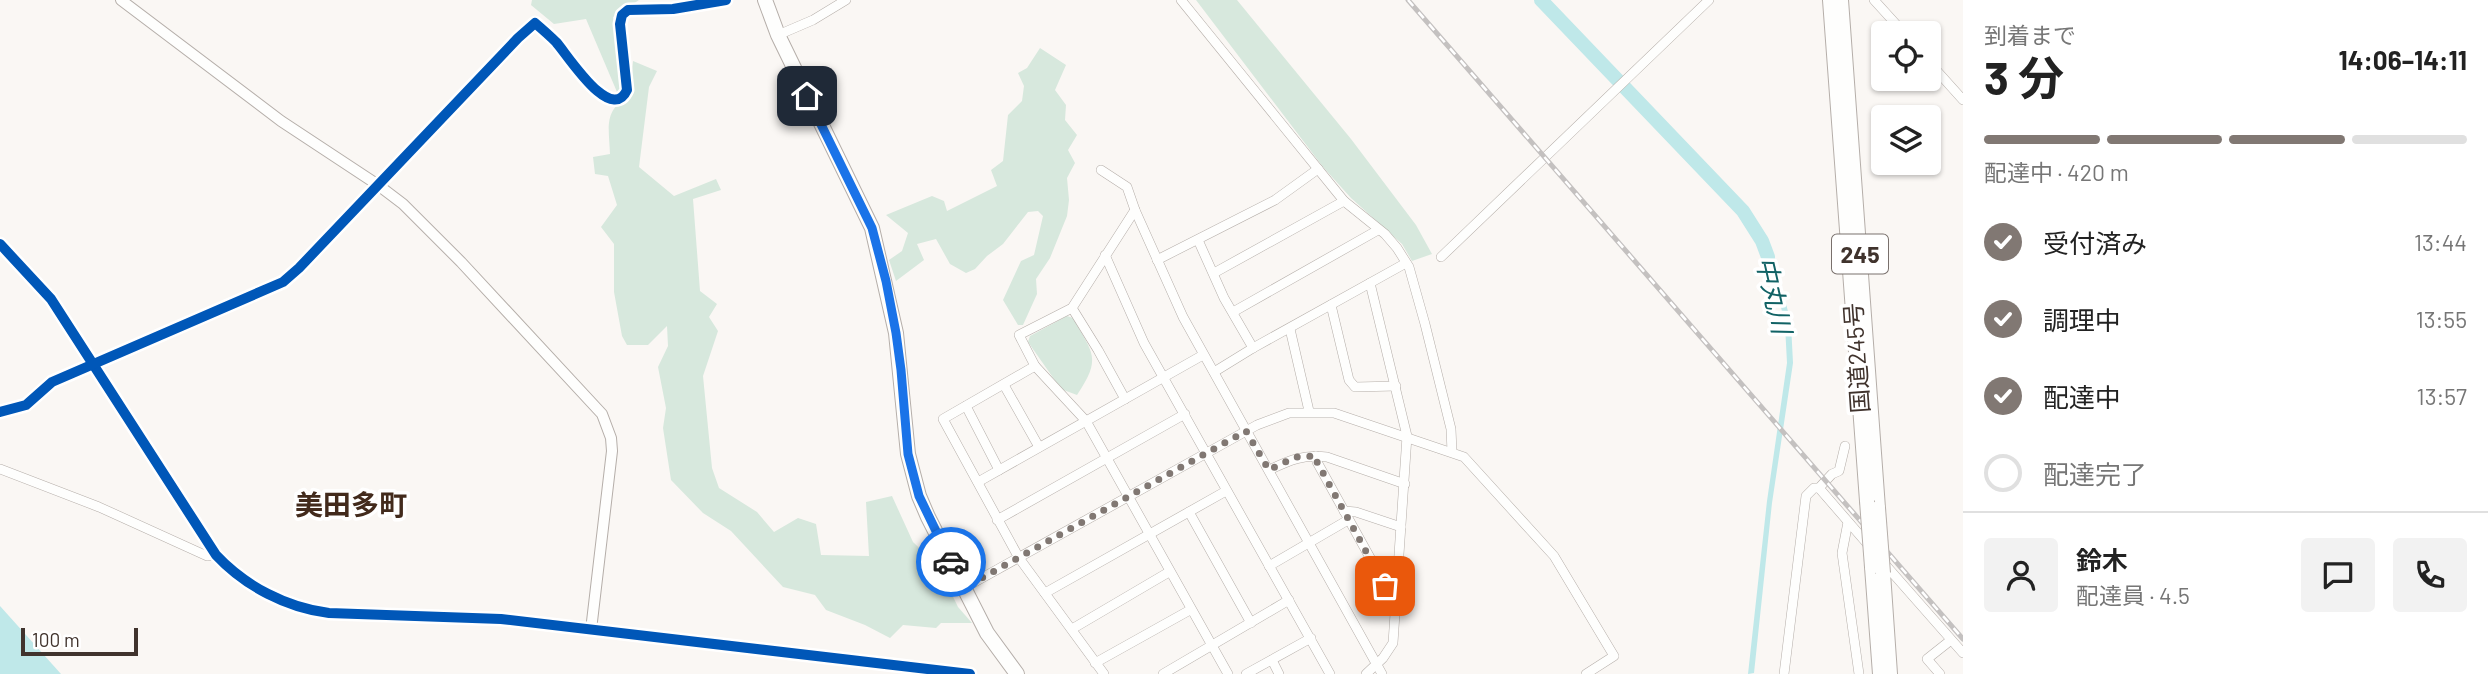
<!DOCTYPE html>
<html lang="ja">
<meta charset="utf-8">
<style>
:root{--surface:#fff;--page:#f2f2f2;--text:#222;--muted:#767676;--line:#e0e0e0;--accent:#817873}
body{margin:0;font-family:Barlow,"Noto Sans JP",sans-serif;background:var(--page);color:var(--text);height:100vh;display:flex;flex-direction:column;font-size:26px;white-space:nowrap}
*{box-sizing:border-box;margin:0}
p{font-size:23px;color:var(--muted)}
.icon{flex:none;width:38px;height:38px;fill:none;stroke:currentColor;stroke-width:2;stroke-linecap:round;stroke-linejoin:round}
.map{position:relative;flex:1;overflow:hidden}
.panel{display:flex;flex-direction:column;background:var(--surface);width:525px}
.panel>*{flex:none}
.controls{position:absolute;left:1871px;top:21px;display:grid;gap:14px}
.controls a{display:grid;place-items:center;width:70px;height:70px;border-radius:7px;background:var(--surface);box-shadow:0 2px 5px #0004;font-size:35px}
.scale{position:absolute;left:21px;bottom:18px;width:117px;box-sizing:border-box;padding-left:7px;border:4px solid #40332d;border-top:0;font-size:19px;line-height:24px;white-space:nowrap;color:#40332d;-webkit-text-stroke:5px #fff;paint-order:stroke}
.pin{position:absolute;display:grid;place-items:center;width:60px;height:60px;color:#fff;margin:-30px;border-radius:14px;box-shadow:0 4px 10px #0006}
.courier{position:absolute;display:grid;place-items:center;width:70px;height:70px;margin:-35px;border:5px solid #1a73e8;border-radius:50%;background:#fff;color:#222;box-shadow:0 2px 9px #0007}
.summary em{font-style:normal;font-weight:700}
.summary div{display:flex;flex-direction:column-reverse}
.summary{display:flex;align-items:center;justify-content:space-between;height:119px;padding:0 21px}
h1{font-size:46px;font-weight:700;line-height:52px}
.bar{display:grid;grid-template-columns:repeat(4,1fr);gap:10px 7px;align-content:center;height:84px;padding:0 21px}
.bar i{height:9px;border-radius:5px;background:var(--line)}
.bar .active{background:var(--accent)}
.bar p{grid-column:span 4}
.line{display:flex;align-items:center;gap:18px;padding:0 21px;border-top:2px solid var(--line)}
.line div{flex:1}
.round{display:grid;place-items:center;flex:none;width:74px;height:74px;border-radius:7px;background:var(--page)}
ol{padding:0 21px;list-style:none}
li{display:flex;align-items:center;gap:21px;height:77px}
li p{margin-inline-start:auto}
li .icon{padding:7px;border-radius:50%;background:var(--accent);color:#fff;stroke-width:4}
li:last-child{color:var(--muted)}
li i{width:38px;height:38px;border:4px solid var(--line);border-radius:50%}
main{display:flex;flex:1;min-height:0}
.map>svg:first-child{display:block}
.green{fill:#d7e8dd}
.water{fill:#bfe8e9}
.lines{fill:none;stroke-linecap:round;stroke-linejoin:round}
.river{stroke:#bfe8e9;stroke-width:14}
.minor-casing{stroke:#b5aea9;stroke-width:10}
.tertiary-casing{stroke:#b5aea9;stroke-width:12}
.primary-casing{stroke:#b5aea9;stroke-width:16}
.trunk-casing{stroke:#b5aea9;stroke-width:16}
.minor{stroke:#fefefd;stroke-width:9}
.tertiary{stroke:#fefefd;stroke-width:10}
.primary{stroke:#fefefd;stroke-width:14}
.trunk{stroke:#fefefd;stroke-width:14}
.rail-casing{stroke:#c4c1c0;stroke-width:5}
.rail{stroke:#fff;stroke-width:2.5;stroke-dasharray:8;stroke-linecap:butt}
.trunk-bridge-casing{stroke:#b5aea9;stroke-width:16;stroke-linecap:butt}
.trunk-bridge{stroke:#fefefd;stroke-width:14}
.cycleway-casing{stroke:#fff;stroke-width:15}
.cycleway{stroke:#0057b8;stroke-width:10}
.done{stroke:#817873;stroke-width:7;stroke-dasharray:0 12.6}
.route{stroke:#1a73e8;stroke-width:9}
.labels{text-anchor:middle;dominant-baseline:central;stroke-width:7;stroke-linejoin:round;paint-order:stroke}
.shield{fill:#fff;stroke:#79706c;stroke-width:2}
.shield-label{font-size:23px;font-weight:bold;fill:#40332d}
.street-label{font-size:24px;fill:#40332d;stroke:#fff}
.water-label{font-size:26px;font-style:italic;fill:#116265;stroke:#fff}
.quarter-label{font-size:28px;font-weight:bold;fill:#422a1c;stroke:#fff}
</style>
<main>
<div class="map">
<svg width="1963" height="674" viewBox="0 0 1963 674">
<rect width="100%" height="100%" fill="#faf7f4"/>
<!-- green -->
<g class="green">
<path d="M532 0H639L613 17C619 41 626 66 621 90L617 92 586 19 554 24 531 5Z"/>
<path d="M1196 0H1237L1351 139 1416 225 1432 254 1412 261 1402 244 1351 198 1323 167Z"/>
<path d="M1040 48 1066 65 1055 90 1066 105 1065 120 1077 135 1068 150 1075 163 1067 178 1069 200 1067 216 1050 258 1036 279 1037 294 1023 325H1018L1003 300 1021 261 1034 255 1043 216 1038 211 1028 212 1003 244 987 256 975 269 966 273 950 264 936 239 917 244 924 260 896 281 889 260 902 251 908 233 886 215 932 196 944 201 947 211 997 186 991 170 1003 161 1008 115 1022 101 1024 86 1018 73 1027 68Z"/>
<path d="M633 61 657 71 649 87 639 167 674 196 716 179 721 190 693 199 700 291 717 304 709 317 718 331 703 376 712 468 719 488 757 512 774 532 798 518 816 524 821 555 869 556 866 502 892 496 913 542 938 566 958 607 972 623H941L936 628 903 625 890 638 865 625 826 610 815 595 783 587 731 531 703 513 671 480 663 428 666 408 658 367 668 346 667 326 648 345H627L622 336 614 292V244L601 227 617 205 608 176 595 174 593 157 610 154C609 127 603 110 630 96Z"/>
<path d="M1067 316 1073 318C1093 354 1102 358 1077 395L1061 389 1028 342 1030 336Z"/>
</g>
<!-- water -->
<g class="water">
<path d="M1764 239 1781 283 1791 324 1793 363 1772 503 1754 673 1748 674 1767 501 1787 363 1785 325 1776 285 1759 242Z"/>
<path d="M0 606 61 674H0Z"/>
</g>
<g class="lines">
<!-- river -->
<path class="river" d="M1541 0 1743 211 1762 241 1768 257"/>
<!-- minor casing -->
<g class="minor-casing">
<g id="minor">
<path d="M1181 0 1344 201 1385 234 1397 248 1409 267 1425 324 1451 429 1452 452"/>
<path d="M1874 0 1904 33"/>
<path d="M778 35 813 20 846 0"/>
<path d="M1928 61 1963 100"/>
<path d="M1101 170 1127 187 1135 210 1183 317 1382 674"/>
<path d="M1135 210 1072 308 1019 335 1035 366 1086 421 1228 674"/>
<path d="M1198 240 1224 298 1253 348"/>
<path d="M0 244 51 299 216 555 225 565 260 589 280 600 313 611 466 618"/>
<path d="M1105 255 1144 343 1330 674"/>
<path d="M1441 257 1709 0"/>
<path d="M1157 260 1275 200 1318 169"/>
<path d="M1214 273 1344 201"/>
<path d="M1331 305 1349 380 1355 387 1396 386"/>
<path d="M1072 308 1098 350 1125 399"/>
<path d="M1233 312 1378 230"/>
<path d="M1290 329 1309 411"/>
<path d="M1035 366 943 419 1019 558 1104 674"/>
<path d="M1214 372 1253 348 1406 263"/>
<path d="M1004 385 1039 447"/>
<path d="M966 406 999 470"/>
<path d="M0 412 26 405 52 382 283 282 299 268 518 38 535 23C542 29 549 35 556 42 567 54 611 125 627 90L620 24 622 15 628 10 673 9 726 0"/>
<path d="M1316 456 1317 462 1394 601"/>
<path d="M0 469 99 507 207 556 216 555"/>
<path d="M1269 470C1290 460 1304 454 1327 457L1405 484"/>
<path d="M978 482 1203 355"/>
<path d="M1819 488 1871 548"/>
<path d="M1344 511 1356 512 1401 527"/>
<path d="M1189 512 1251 623"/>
<path d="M997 520 1185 414"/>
<path d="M1848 522 1842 553 1859 674"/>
<path d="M1882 561 1963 653"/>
<path d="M1269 566 1348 520"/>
<path d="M964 588 1257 425 1289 413H1334L1464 457 1554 556 1614 656 1586 674"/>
<path d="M1045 593 1226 491"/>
<path d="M1072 629 1169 572"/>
<path d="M1272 660 1279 674"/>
<path d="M1095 663 1190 610"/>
<path d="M1163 674 1289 600"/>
<path d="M1246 674 1311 638"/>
<path d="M1366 674 1383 658 1393 643 1407 436 1370 283"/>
<path d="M1784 674 1806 496 1814 488H1819L1832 474 1839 471 1845 446"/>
<path d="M1940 674 1927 659 1951 640"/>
</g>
</g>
<!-- tertiary casing -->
<g class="tertiary-casing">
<g id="tertiary">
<path d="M121 0 281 121 378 185 403 204 461 262 602 414 611 438 612 451 591 630"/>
<path d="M466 618 501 619 970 674"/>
</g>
</g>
<!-- primary casing -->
<g class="primary-casing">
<path id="primary" d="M765 0 778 35 872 228 896 333 908 454 919 496 928 517 987 633 1017 674"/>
</g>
<!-- trunk casing -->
<g class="trunk-casing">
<g id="trunk">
<path d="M1830 0 1867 501"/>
<path d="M1841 0 1878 508"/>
<path d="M1872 567 1880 674"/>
<path d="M1883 573 1890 674"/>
</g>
</g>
<!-- minor -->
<use href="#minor" class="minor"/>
<!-- tertiary -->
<use href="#tertiary" class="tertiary"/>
<!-- primary -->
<use href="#primary" class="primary"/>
<!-- trunk -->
<use href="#trunk" class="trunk"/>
<!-- rail casing -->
<g class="rail-casing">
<path id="rail" d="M1408 0 1963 639"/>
</g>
<!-- rail -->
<use href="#rail" class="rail"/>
<!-- trunk-bridge casing -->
<g class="trunk-bridge-casing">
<g id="trunk-bridge">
<path d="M1867 501 1872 567"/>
<path d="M1878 508 1883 573"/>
</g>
</g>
<!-- trunk-bridge -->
<use href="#trunk-bridge" class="trunk-bridge"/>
<!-- cycleway casing -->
<g class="cycleway-casing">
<g id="cycleway">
<path d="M0 244 51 299 216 555C245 586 287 608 329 613L501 619 970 674"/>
<path d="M0 412 26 405 52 382 283 282 299 268 518 38 535 23C542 29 549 35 556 42 567 54 611 125 627 90L620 24 622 15 628 10 673 9 726 0"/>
</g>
</g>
<!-- cycleway -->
<use href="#cycleway" class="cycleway"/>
</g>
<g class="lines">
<!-- done -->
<path class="done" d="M951 562 964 588 1246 431 1269 470 1295 457 1316 456 1317 462 1385 586"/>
<!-- route -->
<path class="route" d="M807 96 872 228 886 281 896 333 901 370 908 454 919 496 951 562"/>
</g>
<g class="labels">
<!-- shield labels -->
<rect class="shield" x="1832" y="234.5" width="56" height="39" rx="5"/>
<g class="shield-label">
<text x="1860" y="254">245</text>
</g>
<!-- street labels -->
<g class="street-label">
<text transform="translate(1856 358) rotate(-94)">国道245号</text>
</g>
<!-- water labels -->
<g class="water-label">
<text transform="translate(1775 295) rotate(77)">中丸川</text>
</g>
<!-- quarter labels -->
<g class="quarter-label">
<text x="351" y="504">美田多町</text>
</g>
</g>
</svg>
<div class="controls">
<a><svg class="icon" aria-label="locate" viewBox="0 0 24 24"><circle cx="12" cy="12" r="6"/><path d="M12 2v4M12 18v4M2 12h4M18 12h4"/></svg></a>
<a><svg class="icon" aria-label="layers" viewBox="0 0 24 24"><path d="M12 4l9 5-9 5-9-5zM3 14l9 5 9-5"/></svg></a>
</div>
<div class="scale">100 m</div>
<div class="pin" style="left:1385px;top:586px;background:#ea580c"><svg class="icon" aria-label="bag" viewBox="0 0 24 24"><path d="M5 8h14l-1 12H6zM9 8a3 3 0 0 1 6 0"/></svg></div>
<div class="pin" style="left:807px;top:96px;background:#1f2937"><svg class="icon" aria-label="home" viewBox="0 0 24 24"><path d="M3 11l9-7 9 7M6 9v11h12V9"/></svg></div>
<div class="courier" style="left:951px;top:562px"><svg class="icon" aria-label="car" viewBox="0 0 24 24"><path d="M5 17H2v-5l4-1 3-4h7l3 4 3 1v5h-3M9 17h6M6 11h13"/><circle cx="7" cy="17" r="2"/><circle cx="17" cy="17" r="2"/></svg></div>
</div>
<section class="panel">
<div class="summary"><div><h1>3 分</h1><p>到着まで</p></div><em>14:06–14:11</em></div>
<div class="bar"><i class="active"></i><i class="active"></i><i class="active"></i><i></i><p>配達中 · 420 m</p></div>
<ol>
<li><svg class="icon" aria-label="check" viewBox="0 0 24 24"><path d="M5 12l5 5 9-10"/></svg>受付済み<p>13:44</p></li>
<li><svg class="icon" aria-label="check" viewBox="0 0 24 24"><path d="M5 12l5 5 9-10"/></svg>調理中<p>13:55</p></li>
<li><svg class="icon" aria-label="check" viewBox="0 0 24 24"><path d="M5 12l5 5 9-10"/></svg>配達中<p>13:57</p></li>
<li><i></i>配達完了</li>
</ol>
<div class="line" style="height:126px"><a class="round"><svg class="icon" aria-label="person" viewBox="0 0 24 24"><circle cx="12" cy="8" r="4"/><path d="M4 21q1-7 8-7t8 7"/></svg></a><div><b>鈴木</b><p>配達員 · 4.5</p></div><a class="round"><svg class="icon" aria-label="chat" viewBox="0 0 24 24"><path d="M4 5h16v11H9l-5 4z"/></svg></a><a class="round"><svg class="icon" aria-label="phone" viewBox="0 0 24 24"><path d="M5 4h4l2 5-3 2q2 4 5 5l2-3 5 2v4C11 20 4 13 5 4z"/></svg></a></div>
</section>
</main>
